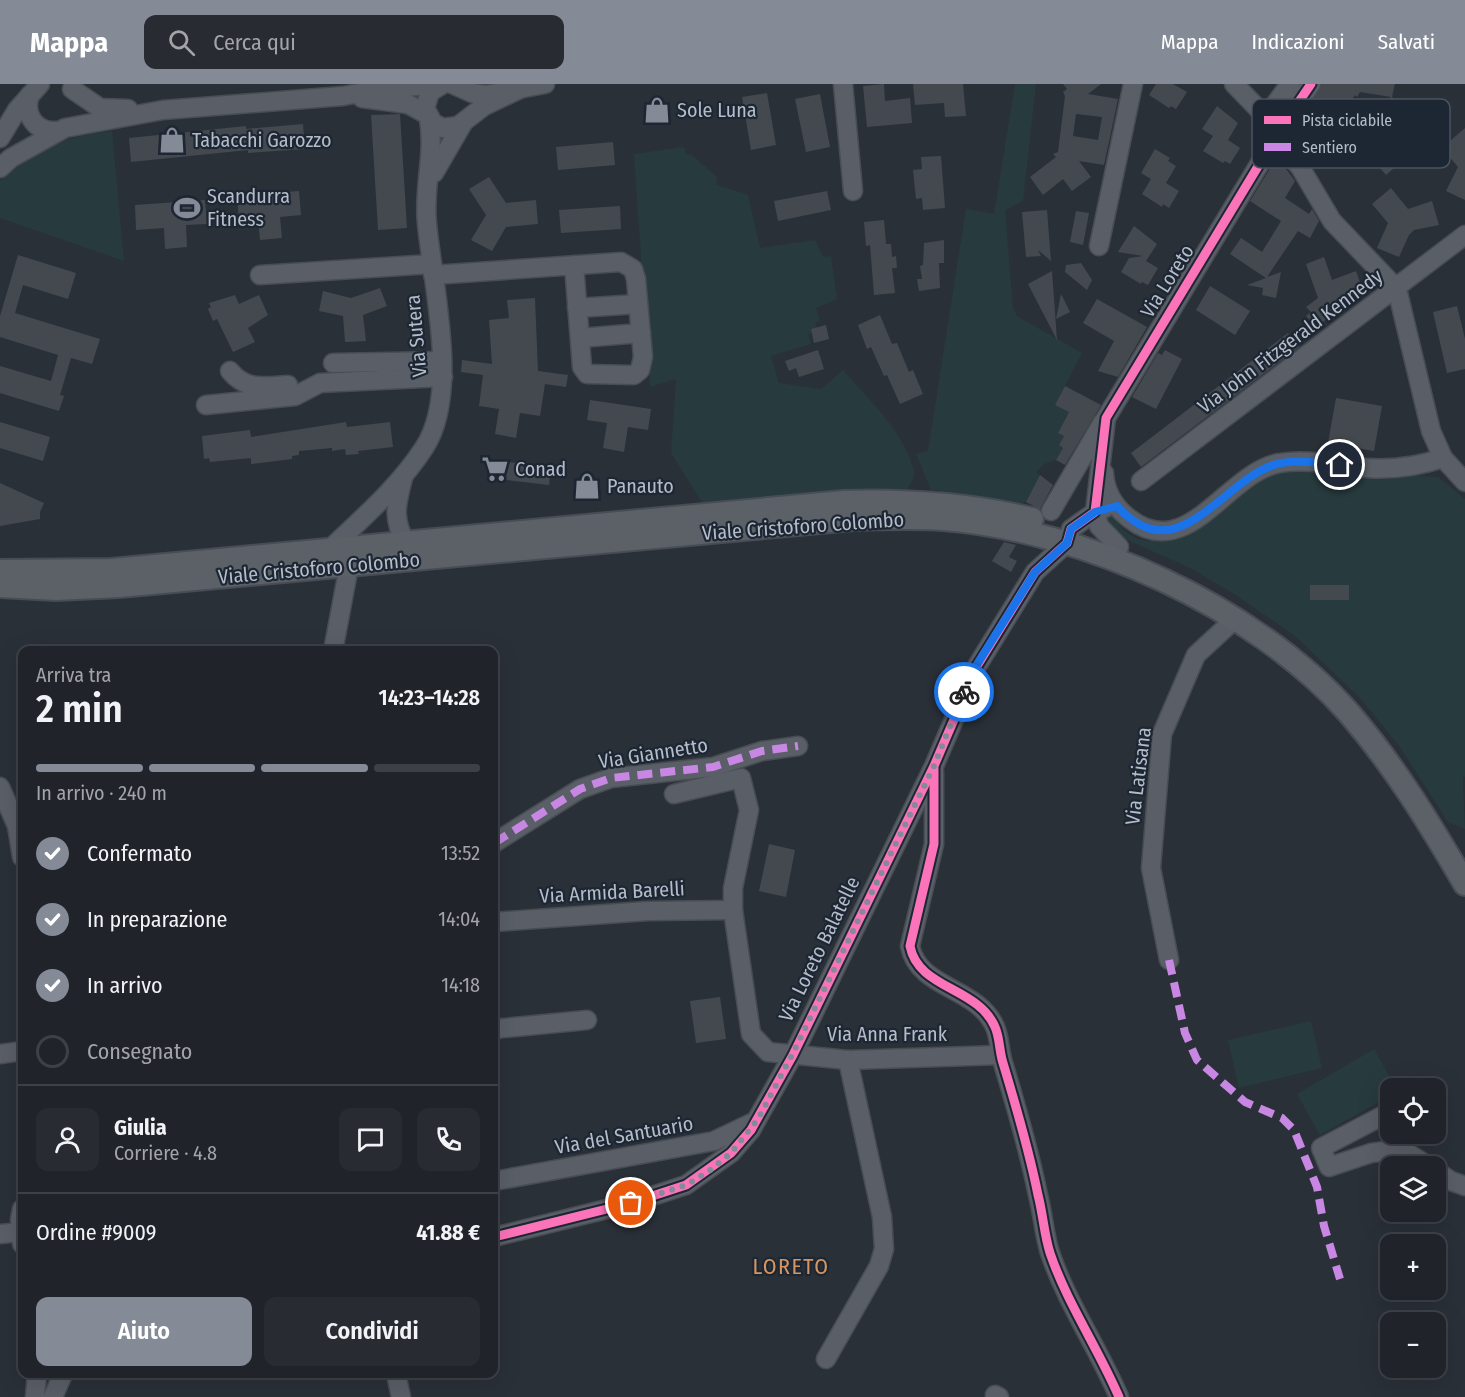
<!DOCTYPE html>
<html lang="it">
<meta charset="utf-8">
<style>
:root{--surface:#20242a;--page:#282c32;--text:#f1f3f6;--muted:#a2a4a8;--line:#3d4147;--accent:#848b96}
body{margin:0;font-family:"Fira Sans Condensed",sans-serif;background:var(--page);color:var(--text);height:100vh;display:flex;flex-direction:column;font-size:22px;white-space:nowrap}
*{box-sizing:border-box;margin:0}
p{font-size:20px;color:var(--muted)}
.icon{flex:none;width:33px;height:33px;fill:none;stroke:currentColor;stroke-width:2;stroke-linecap:round;stroke-linejoin:round}
.map{position:relative;flex:1;overflow:hidden}
.details{position:absolute;left:18px;top:562px;width:480px;height:732px;display:flex;flex-direction:column;background:var(--surface);border-radius:12px;box-shadow:0 6px 24px #0002,0 0 0 2px var(--line)}
.details>*{flex:none}
.tools{position:absolute;left:1380px;top:994px;display:grid;gap:12px}
.tools a{display:grid;place-items:center;width:66px;height:66px;border-radius:12px;background:var(--surface);box-shadow:0 6px 24px #0002,0 0 0 2px var(--line);font-size:30px}
.pin{position:absolute;display:grid;place-items:center;width:51px;height:51px;color:#fff;margin:-26px;border:3px solid #fff;border-radius:50%;box-shadow:0 2px 6px #0007}
.courier{position:absolute;display:grid;place-items:center;width:60px;height:60px;margin:-30px;border:4px solid #1a73e8;border-radius:50%;background:#fff;color:#222;box-shadow:0 2px 8px #0007}
.summary em{font-style:normal;font-weight:600}
.summary div{display:flex;flex-direction:column-reverse}
.summary{display:flex;align-items:center;justify-content:space-between;height:102px;padding:0 18px}
h1{font-size:39px;font-weight:600;line-height:45px}
.bar{display:grid;grid-template-columns:repeat(4,1fr);gap:9px 6px;align-content:center;height:72px;padding:0 18px}
.bar i{height:8px;border-radius:4px;background:var(--line)}
.bar .selected{background:var(--accent)}
.bar p{grid-column:span 4}
.line{display:flex;align-items:center;gap:15px;padding:0 18px;border-top:2px solid var(--line)}
.line div{flex:1}
.round{display:grid;place-items:center;flex:none;width:63px;height:63px;border-radius:12px;background:var(--page)}
ol{padding:0 18px;list-style:none}
li{display:flex;align-items:center;gap:18px;height:66px}
li p{margin-inline-start:auto}
li .icon{padding:6px;border-radius:50%;background:var(--accent);color:#fff;stroke-width:4}
li:last-child{color:var(--muted)}
li i{width:33px;height:33px;border:3px solid var(--line);border-radius:50%}
.button{display:flex;gap:12px;margin-top:auto;padding:12px 18px}
.button a{flex:1;height:69px;border-radius:12px;background:var(--accent);color:#fff;font-size:24px;font-weight:600;line-height:69px;text-align:center}
.button a+a{background:var(--page);color:var(--text)}
header{display:flex;align-items:center;gap:36px;box-sizing:border-box;height:84px;padding:0 30px;background:var(--accent);color:#fff}
header strong{font-size:28px}
nav{display:flex;gap:33px;margin-inline-start:auto;font-size:21px}
.search{width:420px;height:54px;background:var(--page);display:flex;align-items:center;gap:15px;box-sizing:border-box;padding:0 21px;border-radius:12px;color:var(--muted);font-size:22px}
.map>svg:first-child{display:block}
.green{fill:#273a3e}
.building{fill:#444950;fill-rule:evenodd}
.lines{fill:none;stroke-linecap:round;stroke-linejoin:round}
.minor-casing{stroke:#484c53;stroke-width:21}
.major-casing{stroke:#484c55;stroke-width:26}
.minor{stroke:#5a5e66;stroke-width:18}
.major{stroke:#5c6168;stroke-width:22}
.quiet{stroke:#c787e3;stroke-width:8;stroke-dasharray:15 8;stroke-linecap:butt}
.cycleway-casing{stroke:#1d2633;stroke-width:13}
.cycleway{stroke:#fb73b8;stroke-width:9}
.done{stroke:#848b96;stroke-width:6;stroke-dasharray:0 10.8}
.route{stroke:#1a73e8;stroke-width:8}
.labels{text-anchor:middle;dominant-baseline:central;stroke-width:4.5;stroke-linejoin:round;paint-order:stroke}
.poi-label{font-size:20px;fill:#b4bcc9;stroke:#1d2633;text-anchor:start}
.street-label{font-size:20px;fill:#b4bcc9;stroke:#1d2633}
.quarter-label{font-size:22px;letter-spacing:1.5px;fill:#d59563;stroke:#1d2633}
.key{fill:#1d2633;stroke:#4a5360;stroke-width:1.5}
.key-label{font-size:16px;fill:#b4bcc9}
</style>
<header>
<strong>Mappa</strong>
<div class="search"><svg class="icon" aria-label="search" viewBox="0 0 24 24"><circle cx="10" cy="10" r="6"/><path d="M15 15l6 6"/></svg>Cerca qui</div>
<nav><a>Mappa</a><a>Indicazioni</a><a>Salvati</a></nav>
</header>
<div class="map">
<svg width="1465" height="1313" viewBox="0 0 1465 1313">
<rect width="100%" height="100%" fill="#2a3038"/>
<!-- green -->
<g class="green">
<path d="M1015 0H1036L1023 117 1005 126 1013 224 1017 232 1082 269 1055 321 1069 328 1058 349 1064 352 1059 361 1063 364 1056 376 1044 380 1036 388 1040 392 1026 418 1014 422 942 412 939 406H931L916 370 928 367 966 125 994 130Z"/>
<path d="M112 47 124 177 0 134V97C35 64 65 53 112 47Z"/>
<path d="M684 63 686 70 692 71 716 92 717 101 748 111 760 164 815 156 823 173 831 172 837 215 816 224 820 237 815 238 817 244 811 245 812 249 808 250 811 260 771 272 779 299 821 305 843 286C871 318 904 347 915 390L907 407 703 420 671 369 676 295 650 303 634 70Z"/>
<path d="M1299 385 1438 393 1465 415V692L1463 694 1465 745 1448 738 1400 663 1360 614 1294 551 1231 508 1190 484 1125 455 1117 450 1105 433 1113 430C1147 500 1231 412 1267 391 1276 386 1290 387 1299 385Z"/>
<path d="M1311 937 1322 984 1239 1004 1228 956Z"/>
<path d="M1374 965 1396 1005H1390V1012L1320 1051 1297 1010Z"/>
</g>
<!-- building -->
<g class="building">
<path d="M884 0 885 17 910 14 912 39 867 43 863 2Z"/>
<path d="M913 0H963L966 32 945 33 944 19 915 21Z"/>
<path d="M1063 0H1101L1088 10 1118 15 1104 81 1079 77 1091 93 1072 107 1063 95 1043 111 1030 93 1056 73 1053 70 1058 68 1065 12 1063 8 1067 5ZM1076 30 1102 33 1098 56 1073 52Z"/>
<path d="M1156 0H1173L1187 8 1176 25 1171 22 1169 24 1149 11Z"/>
<path d="M1322 0H1395L1392 13 1426 48 1400 70 1404 75 1386 91 1370 72 1391 53 1370 30 1391 13 1360 8 1357 13 1355 11 1310 77 1289 52Z"/>
<path d="M767 9 776 61 751 66 742 13Z"/>
<path d="M820 10 830 63 806 68 795 15Z"/>
<path d="M1217 22 1238 39 1228 56 1240 64 1230 80 1225 77 1223 79 1203 67 1213 52 1202 45Z"/>
<path d="M400 30 407 144 378 146 371 31Z"/>
<path d="M303 40 305 65 248 69V66L131 78 129 54 246 42V45Z"/>
<path d="M1465 44V116L1446 107 1458 83 1442 64Z"/>
<path d="M613 58 615 81 558 86 556 63Z"/>
<path d="M1155 65 1170 74 1168 77 1176 82 1166 99 1179 107 1169 124 1163 120 1162 123 1142 110 1151 95 1141 89Z"/>
<path d="M941 72 945 124 923 126 922 114 916 115 913 86 922 85 921 73Z"/>
<path d="M1277 73 1295 97 1285 114 1309 130 1312 125 1319 137 1310 154 1298 147 1267 193 1281 188 1276 214 1262 211 1263 204 1247 201 1266 194 1230 170 1241 154 1262 168 1281 137 1250 117Z"/>
<path d="M489 93 506 119 536 116 538 140 506 143 492 167 471 156 486 131 469 105Z"/>
<path d="M1391 104 1408 125 1432 117 1439 141 1414 146 1409 151 1399 173 1377 164 1388 139 1372 120Z"/>
<path d="M299 107 301 131 280 133 282 154 260 156 258 135 239 136 237 112Z"/>
<path d="M827 107 831 126 778 137 774 117Z"/>
<path d="M205 116 207 140 186 141 187 163 165 165 164 144 136 146 135 121Z"/>
<path d="M620 122 621 145 561 149 559 126Z"/>
<path d="M1047 126 1051 177 1038 166 1041 172 1026 173 1022 128Z"/>
<path d="M1076 127 1089 129 1083 161 1070 158Z"/>
<path d="M884 136 886 160H891L892 173 896 172 897 184H892L895 209 874 211 870 161 866 162 864 138Z"/>
<path d="M1134 142 1157 160 1146 177 1158 184 1148 201 1142 198 1141 200 1121 188 1129 174 1143 172 1118 168Z"/>
<path d="M944 156V179H939L940 204 919 207 917 195H922L920 182 923 181 924 159Z"/>
<path d="M18 171 76 189 68 215 23 201 15 229 100 255 92 280 71 274 60 311 64 312 59 327 0 309V282L51 297 58 271 0 253V232Z"/>
<path d="M1324 173 1332 196 1356 187 1363 207 1332 218 1338 224 1317 244 1306 232 1311 228 1306 223 1318 214 1306 180Z"/>
<path d="M1081 179 1092 196 1087 206 1065 188 1066 181Z"/>
<path d="M1052 187 1057 256 1028 200Z"/>
<path d="M1210 202 1250 227 1235 251 1196 226Z"/>
<path d="M380 204 387 222 363 231 366 257 345 258 343 232 319 227 323 207 351 214Z"/>
<path d="M1061 210 1070 228 1056 235Z"/>
<path d="M235 211 239 220 259 211 268 231 248 244 255 258 233 268 217 235 213 237 208 225 211 223 209 219Z"/>
<path d="M535 214 538 287 568 291 566 303 545 300 540 332 520 329 516 354 495 350 499 325 479 322 483 291 461 288 462 276 492 280 489 236 509 234 507 216Z"/>
<path d="M1097 215 1147 243 1118 293 1098 287 1114 257 1083 239Z"/>
<path d="M1457 222 1465 255V285L1447 289 1433 228Z"/>
<path d="M880 231 892 260 897 259 909 288 913 286 923 310 900 320 887 291 884 292 871 263 867 265 858 241Z"/>
<path d="M826 241 829 255 814 259 811 245Z"/>
<path d="M1288 249 1299 263 1141 383 1131 369Z"/>
<path d="M818 266 824 285 799 293 796 284 789 287 785 277Z"/>
<path d="M1165 266 1182 275 1156 325 1132 313 1158 269 1162 271Z"/>
<path d="M1065 302 1101 321 1065 381 1056 376 1063 364 1059 361 1064 352 1058 349 1069 328 1055 321Z"/>
<path d="M1336 314 1382 322 1374 367 1328 359Z"/>
<path d="M590 316 651 325 648 346 628 343 624 368 603 364 607 339 587 336Z"/>
<path d="M0 338 50 353 43 377 0 364Z"/>
<path d="M346 338 347 343 390 338 393 363 358 367 359 370 346 371 345 365 332 367V364L299 367V371L292 372V375L251 380V374L210 378 209 374 204 375 202 352 250 346 251 353Z"/>
<path d="M492 376 551 383 549 401 490 394Z"/>
<path d="M1040 391 1053 401 1040 425 1026 418Z"/>
<path d="M0 399 44 419 40 428V435L0 442Z"/>
<path d="M1004 458 1016 461 1009 473 1017 477 1011 488 992 477Z"/>
<rect x="1310" y="501" width="39" height="15"/>
<path d="M769 760 795 766 786 813 759 807Z"/>
<path d="M720 913 726 955 696 959 690 917Z"/>
</g>
<g class="lines">
<!-- minor casing -->
<g class="minor-casing">
<g id="minor">
<path d="M443 0 430 8 425 24 433 39 443 44 458 42 484 22 524 3"/>
<path d="M452 0 472 9 486 11 545 0"/>
<path d="M843 0 853 107"/>
<path d="M1234 0 1267 34 1275 53 1300 83 1332 137 1397 205 1431 347 1443 374 1465 398"/>
<path d="M72 5 100 24 128 25"/>
<path d="M30 11C23 30 35 48 56 47"/>
<path d="M362 14 408 20 426 30"/>
<path d="M1283 41 1276 19 1290 0"/>
<path d="M0 54 17 26 40 0"/>
<path d="M0 84 11 74 65 44 163 26 343 12 382 5 440 0"/>
<path d="M434 89 463 39"/>
<path d="M1099 162 1133 0"/>
<path d="M260 191 432 180"/>
<path d="M433 191 621 178 633 185 636 195 643 273 640 286 634 291 587 290 582 283 574 181"/>
<path d="M577 224 638 220"/>
<path d="M580 254 641 249"/>
<path d="M333 279 442 277"/>
<path d="M230 287C246 307 265 302 288 301"/>
<path d="M206 321 295 312 320 299 443 293"/>
<path d="M1104 389C1105 408 1114 423 1130 435 1188 480 1228 387 1280 379 1308 374 1339 382 1367 384 1393 386 1419 382 1443 374"/>
<path d="M403 394C396 422 392 433 406 460"/>
<path d="M1141 397 1465 151"/>
<path d="M1105 424 1095 428 1099 442 1119 463"/>
<path d="M1051 427 1103 338"/>
<path d="M327 468C361 435 398 404 424 364 460 310 433 203 427 140 423 104 435 71 429 35"/>
<path d="M333 567 349 482"/>
<path d="M934 687V760L910 862C918 905 978 903 995 943 1000 954 999 967 1003 979 1016 1022 1029 1066 1038 1111 1043 1130 1044 1150 1050 1169 1067 1219 1098 1264 1119 1313"/>
<path d="M0 703 17 742 22 773"/>
<path d="M674 710 741 694 749 726 733 804V826L751 950 768 968 848 976 1001 971"/>
<path d="M494 759 580 705 611 694 713 683 762 667 798 662"/>
<path d="M494 838 648 827 733 826"/>
<path d="M1169 876 1151 784 1162 650 1196 571 1235 535"/>
<path d="M494 945 587 936"/>
<path d="M0 970 22 967"/>
<path d="M1390 1044 1384 1031 1321 1064 1329 1083 1371 1069 1401 1065 1430 1083"/>
<path d="M1436 1087 1451 1097 1465 1102"/>
<path d="M494 1097 714 1057 754 1038"/>
<path d="M22 1125 20 1136 22 1160"/>
<path d="M0 1150 21 1148"/>
<path d="M494 1153 631 1119 686 1101 731 1069 751 1046 793 971 934 682 977 582 1035 488 1067 459 1071 445 1095 428 1106 334 1283 41 1311 0"/>
<path d="M826 1275 879 1182 884 1165 882 1133 848 976"/>
<path d="M396 1290 401 1313"/>
<path d="M995 1311 999 1313"/>
<path d="M35 1313 37 1290"/>
<path d="M53 1313 63 1290"/>
</g>
</g>
<!-- major casing -->
<g class="major-casing">
<g id="major">
<path d="M0 487 112 486 844 418C908 416 969 420 1032 435"/>
<path d="M0 502 56 505 119 502 853 435C883 434 913 433 943 435 1083 446 1254 522 1348 628 1394 681 1430 740 1465 800"/>
</g>
</g>
<!-- minor -->
<use href="#minor" class="minor"/>
<!-- major -->
<use href="#major" class="major"/>
<!-- quiet -->
<g class="quiet">
<path d="M494 759 580 705 611 694 713 683 762 667 798 662"/>
<path d="M1169 876 1185 949 1197 976 1245 1018 1282 1034 1294 1046 1317 1103 1324 1142 1340 1195"/>
</g>
<!-- cycleway casing -->
<g class="cycleway-casing">
<g id="cycleway">
<path d="M934 685V760L910 862C918 905 978 903 995 943 1000 954 999 967 1003 979 1016 1022 1029 1066 1038 1111 1043 1130 1044 1150 1050 1169 1067 1219 1098 1264 1119 1313"/>
<path d="M494 1153 631 1119 686 1101 731 1069 751 1046 793 971 934 682 977 582 1035 488 1067 459 1071 445 1095 428 1106 334 1283 41 1311 0"/>
</g>
</g>
<!-- cycleway -->
<use href="#cycleway" class="cycleway"/>
</g>
<g class="lines">
<!-- done -->
<path class="done" d="M631 1119 686 1101 709 1087 731 1069 758 1035 792 971 934 682 964 608"/>
<!-- route -->
<path class="route" d="M964 608 976 582 1035 488 1067 459 1071 445 1095 428 1117 422C1175 486 1216 406 1268 383 1290 373 1317 379 1340 381"/>
</g>
<!-- icons -->
<defs>
<g id="shop-bare" transform="scale(2.07)"><path d="M-5-2.5h2.3a2.7 3.5 0 0 1 5.4 0H5L5.5 6h-11ZM-1.5-2.5h3a1.5 2.3 0 0 0-3 0Z" fill="#848b96" stroke="#1d2633" stroke-width="2.5" paint-order="stroke"/></g>
<g id="stadium-bare" transform="scale(2.07)"><path d="M0-5a6.5 5 0 1 0 0 10a6.5 5 0 1 0 0-10ZM-3.5-1.8h7v3.6h-7Z" fill="#848b96" stroke="#1d2633" stroke-width="2.5" paint-order="stroke"/></g>
<g id="supermarket-bare" transform="scale(2.07)"><path d="M-6-5.5h2.5l.6 2H6L4.5 2H-2.5L-4.4-4H-6ZM-1.5 3.2a1.3 1.3 0 1 0 .1 0ZM3 3.2a1.3 1.3 0 1 0 .1 0Z" fill="#848b96" stroke="#1d2633" stroke-width="2.5" paint-order="stroke"/></g>
</defs>
<g fill-rule="evenodd">
<use href="#shop-bare" x="657" y="26"/>
<use href="#shop-bare" x="172" y="56"/>
<use href="#stadium-bare" x="187" y="124"/>
<use href="#supermarket-bare" x="495" y="385"/>
<use href="#shop-bare" x="587" y="402"/>
</g>
<g class="labels">
<!-- poi labels -->
<g class="poi-label">
<text x="677" y="26">Sole Luna</text>
<text x="192" y="56">Tabacchi Garozzo</text>
<text x="207" y="112">Scandurra<tspan x="207" dy="23">Fitness</tspan></text>
<text x="515" y="385">Conad</text>
<text x="607" y="402">Panauto</text>
</g>
<!-- street labels -->
<g class="street-label">
<text transform="translate(1167 197) rotate(-58)">Via Loreto</text>
<text transform="translate(416 252) rotate(-95)">Via Sutera</text>
<text transform="translate(1290 257) rotate(-37)">Via John Fitzgerald Kennedy</text>
<text transform="translate(803 442) rotate(-4)">Viale Cristoforo Colombo</text>
<text transform="translate(319 484) rotate(-5)">Viale Cristoforo Colombo</text>
<text transform="translate(653 669) rotate(-9)">Via Giannetto</text>
<text transform="translate(1138 692) rotate(-83)">Via Latisana</text>
<text transform="translate(612 808) rotate(-3)">Via Armida Barelli</text>
<text transform="translate(819 865) rotate(-64)">Via Loreto Balatelle</text>
<text x="887" y="950">Via Anna Frank</text>
<text transform="translate(624 1051) rotate(-10)">Via del Santuario</text>
</g>
<!-- quarter labels -->
<g class="quarter-label">
<text x="791" y="1182">LORETO</text>
</g>
</g>
<!-- legend -->
<rect x="1252" y="15" width="198" height="69" rx="9" class="key"/>
<rect x="1264" y="32" width="27" height="8" fill="#fb73b8"/>
<rect x="1264" y="59" width="27" height="8" fill="#c787e3"/>
<g class="key-label">
<text x="1302" y="42">Pista ciclabile</text>
<text x="1302" y="69">Sentiero</text>
</g>
</svg>
<div class="tools">
<a><svg class="icon" aria-label="locate" viewBox="0 0 24 24"><circle cx="12" cy="12" r="6"/><path d="M12 2v4M12 18v4M2 12h4M18 12h4"/></svg></a>
<a><svg class="icon" aria-label="layers" viewBox="0 0 24 24"><path d="M12 4l9 5-9 5-9-5zM3 14l9 5 9-5"/></svg></a>
<a>+</a>
<a>−</a>
</div>
<div class="pin" style="left:631px;top:1119px;background:#ea580c"><svg class="icon" aria-label="bag" viewBox="0 0 24 24"><path d="M5 8h14l-1 12H6zM9 8a3 3 0 0 1 6 0"/></svg></div>
<div class="pin" style="left:1340px;top:381px;background:#1f2937"><svg class="icon" aria-label="home" viewBox="0 0 24 24"><path d="M3 11l9-7 9 7M6 9v11h12V9"/></svg></div>
<div class="courier" style="left:964px;top:608px"><svg class="icon" aria-label="bike" viewBox="0 0 24 24"><circle cx="6" cy="16" r="4"/><circle cx="18" cy="16" r="4"/><path d="M6 16l4-8h5l3 8M10 8l3 8H6M13 5h3"/></svg></div>
<section class="details">
<div class="summary"><div><h1>2 min</h1><p>Arriva tra</p></div><em>14:23–14:28</em></div>
<div class="bar"><i class="selected"></i><i class="selected"></i><i class="selected"></i><i></i><p>In arrivo · 240 m</p></div>
<ol>
<li><svg class="icon" aria-label="check" viewBox="0 0 24 24"><path d="M5 12l5 5 9-10"/></svg>Confermato<p>13:52</p></li>
<li><svg class="icon" aria-label="check" viewBox="0 0 24 24"><path d="M5 12l5 5 9-10"/></svg>In preparazione<p>14:04</p></li>
<li><svg class="icon" aria-label="check" viewBox="0 0 24 24"><path d="M5 12l5 5 9-10"/></svg>In arrivo<p>14:18</p></li>
<li><i></i>Consegnato</li>
</ol>
<div class="line" style="height:108px"><a class="round"><svg class="icon" aria-label="person" viewBox="0 0 24 24"><circle cx="12" cy="8" r="4"/><path d="M4 21q1-7 8-7t8 7"/></svg></a><div><b>Giulia</b><p>Corriere · 4.8</p></div><a class="round"><svg class="icon" aria-label="chat" viewBox="0 0 24 24"><path d="M4 5h16v11H9l-5 4z"/></svg></a><a class="round"><svg class="icon" aria-label="phone" viewBox="0 0 24 24"><path d="M5 4h4l2 5-3 2q2 4 5 5l2-3 5 2v4C11 20 4 13 5 4z"/></svg></a></div>
<div class="line" style="height:78px"><div>Ordine #9009</div><b>41.88 €</b></div>
<div class="button"><a>Aiuto</a><a>Condividi</a></div>
</section>
</div>
